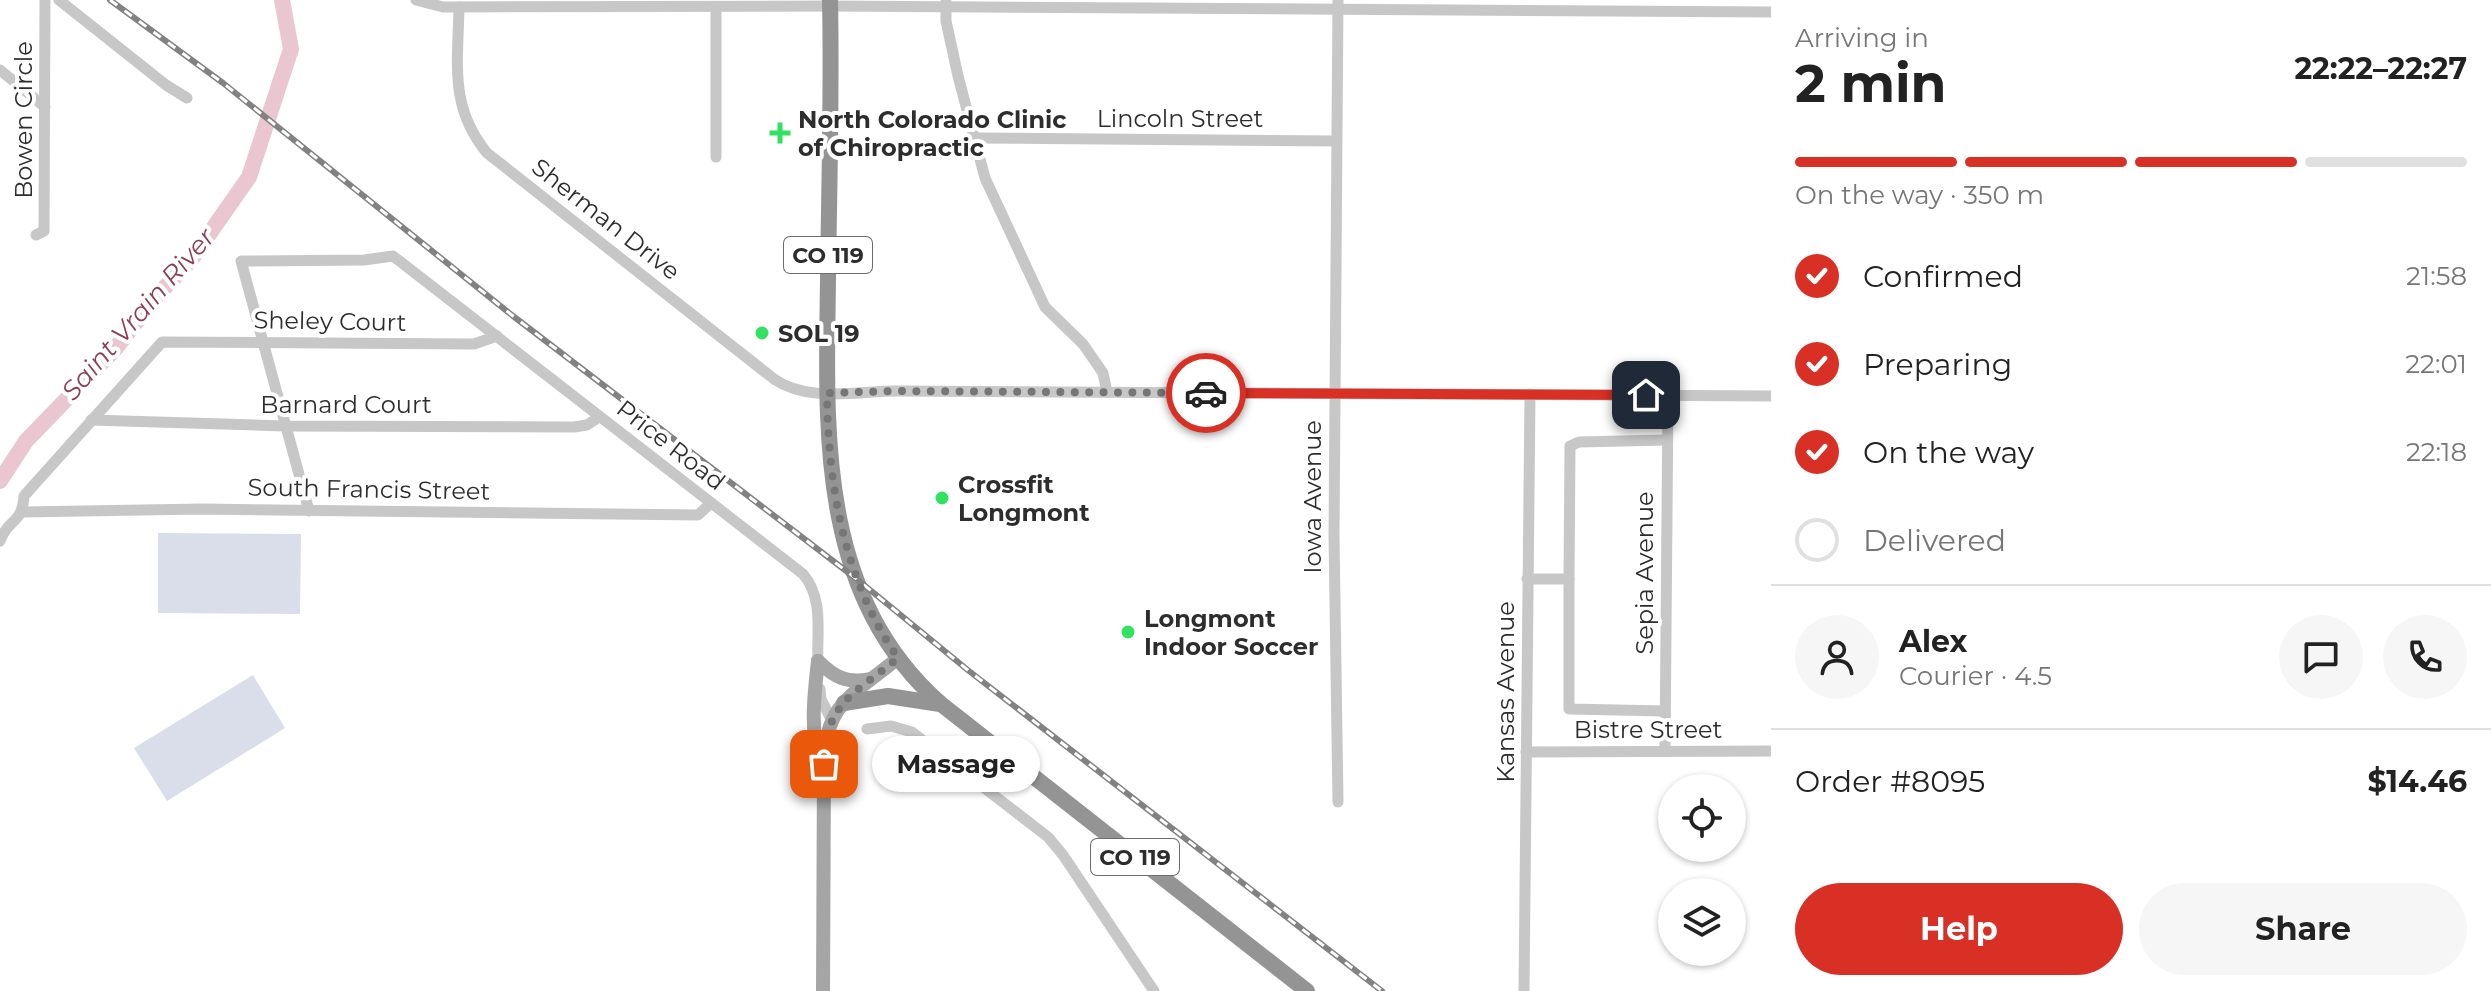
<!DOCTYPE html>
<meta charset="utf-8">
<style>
:root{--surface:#fff;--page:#f6f6f6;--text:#222;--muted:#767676;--line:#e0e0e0;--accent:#d93025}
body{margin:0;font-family:Montserrat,sans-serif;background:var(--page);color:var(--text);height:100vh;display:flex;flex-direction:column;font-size:30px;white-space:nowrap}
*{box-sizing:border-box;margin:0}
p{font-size:26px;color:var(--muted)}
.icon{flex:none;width:44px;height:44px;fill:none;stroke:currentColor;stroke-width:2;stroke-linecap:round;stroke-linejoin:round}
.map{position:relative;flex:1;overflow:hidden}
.side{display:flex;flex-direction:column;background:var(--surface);width:720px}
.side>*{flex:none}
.tools{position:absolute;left:1658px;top:774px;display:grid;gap:16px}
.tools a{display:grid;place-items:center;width:88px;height:88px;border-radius:50%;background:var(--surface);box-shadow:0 2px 6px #0004;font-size:40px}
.pin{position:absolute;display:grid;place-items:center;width:68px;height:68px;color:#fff;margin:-34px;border-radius:16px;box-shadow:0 4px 12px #0006}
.courier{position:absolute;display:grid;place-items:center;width:80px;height:80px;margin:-40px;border:6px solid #d93025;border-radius:50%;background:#fff;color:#222;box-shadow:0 2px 10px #0007}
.bubble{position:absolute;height:56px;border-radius:28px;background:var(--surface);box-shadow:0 2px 6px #0004;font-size:26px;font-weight:700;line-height:56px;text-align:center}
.overview em{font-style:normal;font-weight:700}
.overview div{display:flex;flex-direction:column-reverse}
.overview{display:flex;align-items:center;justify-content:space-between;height:136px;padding:0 24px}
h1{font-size:52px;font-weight:700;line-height:60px}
.bar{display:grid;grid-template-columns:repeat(4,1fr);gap:12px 8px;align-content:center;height:96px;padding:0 24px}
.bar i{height:10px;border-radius:6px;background:var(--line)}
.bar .on{background:var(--accent)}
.bar p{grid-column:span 4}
.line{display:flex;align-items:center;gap:20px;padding:0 24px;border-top:2px solid var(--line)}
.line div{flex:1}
.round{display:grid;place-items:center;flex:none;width:84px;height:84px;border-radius:42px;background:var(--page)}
ol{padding:0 24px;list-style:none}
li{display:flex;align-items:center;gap:24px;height:88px}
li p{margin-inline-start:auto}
li .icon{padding:8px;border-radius:50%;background:var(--accent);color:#fff;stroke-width:4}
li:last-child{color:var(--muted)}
li i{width:44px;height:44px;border:4px solid var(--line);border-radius:50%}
.action{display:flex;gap:16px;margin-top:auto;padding:16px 24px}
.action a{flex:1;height:92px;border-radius:48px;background:var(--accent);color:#fff;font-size:32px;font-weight:700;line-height:92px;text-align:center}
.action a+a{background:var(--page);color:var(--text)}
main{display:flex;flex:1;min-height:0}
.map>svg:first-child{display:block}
.park{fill:#dadeea}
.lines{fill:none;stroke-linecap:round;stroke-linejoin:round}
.river{stroke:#eac7d0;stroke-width:16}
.minor{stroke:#c7c7c7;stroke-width:11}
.major{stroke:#a5a5a5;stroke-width:14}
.highway{stroke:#949494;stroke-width:16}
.rail-casing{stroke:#828282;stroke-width:6}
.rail{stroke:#fff;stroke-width:3;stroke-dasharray:9;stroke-linecap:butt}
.done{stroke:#767676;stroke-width:8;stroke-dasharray:0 14.4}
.route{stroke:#d93025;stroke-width:10}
.poi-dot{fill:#31e15f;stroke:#fff;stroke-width:3}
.labels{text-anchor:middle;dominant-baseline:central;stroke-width:8;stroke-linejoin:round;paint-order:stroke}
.shield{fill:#fff;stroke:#6c6c6c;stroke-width:2}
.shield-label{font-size:22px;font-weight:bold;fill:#2d2d2d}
.street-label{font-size:24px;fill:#2d2d2d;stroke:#fff}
.poi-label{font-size:24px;font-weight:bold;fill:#2d2d2d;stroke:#fff;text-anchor:start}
.water-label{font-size:26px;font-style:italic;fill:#8d3d53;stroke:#fff}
</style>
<main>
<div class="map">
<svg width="1771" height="991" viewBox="0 0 1771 991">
<rect width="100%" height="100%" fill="#fff"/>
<!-- park -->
<g class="park">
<path d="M158 533 301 534 300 614 158 613Z"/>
<path d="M253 675 285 728 167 801 134 748Z"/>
</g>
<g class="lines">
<!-- river -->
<path class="river" d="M0 481 26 441 115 349 154 299 191 260 249 177 291 49 282 0"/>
<!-- minor -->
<g class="minor">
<path d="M59 0 166 85 187 98"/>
<path d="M416 0 443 7 830 6 1771 12"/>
<path d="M1338 0 1334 536 1338 802"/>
<path d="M946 2V21L958 76 985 178 1045 307 1083 344 1103 373 1107 392"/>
<path d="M459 7C458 63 449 107 487 153L774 379C809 403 857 391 897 391L1771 396"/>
<path d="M0 70 45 107"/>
<path d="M975 138 1336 141"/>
<path d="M716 157V8"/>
<path d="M36 235 44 231 45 0"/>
<path d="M91 420 285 426 574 427 587 425 599 417"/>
<path d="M309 511 241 261 364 260 393 256 803 574C825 600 816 635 818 667"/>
<path d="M23 512 201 509 698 515 711 503"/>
<path d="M0 541C8 518 22 525 24 496L162 342 474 344 497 336"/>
<path d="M1527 579H1569L1570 446 1579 442 1667 440"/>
<path d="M1569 579V709L1665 711"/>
<path d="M820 689 821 699 831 719"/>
<path d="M867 729 891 726 912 732 1048 837 1063 855 1154 991"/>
<path d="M1665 751 1668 396"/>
<path d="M1526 752 1771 751"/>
<path d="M1524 991 1530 394"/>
</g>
<!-- major -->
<g class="major">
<path d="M818 661C814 696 810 730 820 764"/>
<path d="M818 661C834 677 847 684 870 679"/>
<path d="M823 991 824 764C825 702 854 695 898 658"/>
</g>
<!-- highway -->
<g class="highway">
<path d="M830 0C832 93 829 187 828 280 826 431 817 595 941 704L1307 991"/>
<path d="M844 703 888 696 940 704"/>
</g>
<!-- rail casing -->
<g class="rail-casing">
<path id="rail" d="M110 0 223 83 513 316 858 580 969 671 1382 991"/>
</g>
<!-- rail -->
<use href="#rail" class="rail"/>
</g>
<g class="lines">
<!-- done -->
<path class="done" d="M824 764C825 702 855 694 898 658 844 580 828 486 827 393L897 391 1206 393"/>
<!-- route -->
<path class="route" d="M1206 393 1646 395"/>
</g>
<!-- markers -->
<g class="poi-dot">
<path d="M776 121h8v8h8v8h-8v8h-8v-8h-8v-8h8z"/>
<circle cx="762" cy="333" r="8"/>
<circle cx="942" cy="498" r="8"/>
<circle cx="1128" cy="632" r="8"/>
</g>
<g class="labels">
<!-- shield labels -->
<g class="shield">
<rect x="784" y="237" width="88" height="36" rx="6"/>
<rect x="1091" y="839" width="88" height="36" rx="6"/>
</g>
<g class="shield-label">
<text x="828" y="255">CO 119</text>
<text x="1135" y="857">CO 119</text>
</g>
<!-- street labels -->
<g class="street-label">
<text x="1180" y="118">Lincoln Street</text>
<text transform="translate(23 120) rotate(-90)">Bowen Circle</text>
<text transform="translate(606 219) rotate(38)">Sherman Drive</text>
<text transform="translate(330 321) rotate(1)">Sheley Court</text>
<text x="346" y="404">Barnard Court</text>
<text transform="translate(671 445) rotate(38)">Price Road</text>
<text transform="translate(369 489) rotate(1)">South Francis Street</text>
<text transform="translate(1312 497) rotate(-90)">Iowa Avenue</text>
<text transform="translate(1644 573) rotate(-90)">Sepia Avenue</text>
<text transform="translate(1505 692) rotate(-90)">Kansas Avenue</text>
<text x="1648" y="729">Bistre Street</text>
</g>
<!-- poi labels -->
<g class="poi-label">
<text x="798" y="119">North Colorado Clinic<tspan x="798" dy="28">of Chiropractic</tspan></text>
<text x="778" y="333">SOL 19</text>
<text x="958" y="484">Crossfit<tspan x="958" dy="28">Longmont</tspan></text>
<text x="1144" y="618">Longmont<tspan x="1144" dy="28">Indoor Soccer</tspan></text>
</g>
<!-- water labels -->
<g class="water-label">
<text transform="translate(138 314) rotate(-49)">Saint Vrain River</text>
</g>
</g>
</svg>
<div class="tools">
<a><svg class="icon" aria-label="locate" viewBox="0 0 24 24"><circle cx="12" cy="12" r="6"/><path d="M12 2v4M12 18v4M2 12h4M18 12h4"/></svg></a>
<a><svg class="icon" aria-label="layers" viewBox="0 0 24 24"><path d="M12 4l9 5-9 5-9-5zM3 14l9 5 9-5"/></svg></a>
</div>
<div class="pin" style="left:824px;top:764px;background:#ea580c"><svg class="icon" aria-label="bag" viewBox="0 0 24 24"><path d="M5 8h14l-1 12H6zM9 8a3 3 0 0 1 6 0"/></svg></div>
<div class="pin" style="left:1646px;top:395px;background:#1f2937"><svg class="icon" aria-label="home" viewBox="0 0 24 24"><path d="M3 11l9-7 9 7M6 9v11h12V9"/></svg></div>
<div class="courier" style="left:1206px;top:393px"><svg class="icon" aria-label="car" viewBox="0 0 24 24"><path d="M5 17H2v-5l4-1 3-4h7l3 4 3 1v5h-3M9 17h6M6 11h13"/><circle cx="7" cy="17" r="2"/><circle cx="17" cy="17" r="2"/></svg></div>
<div class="bubble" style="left:872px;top:736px;width:168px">Massage</div>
</div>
<section class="side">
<div class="overview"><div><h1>2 min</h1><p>Arriving in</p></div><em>22:22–22:27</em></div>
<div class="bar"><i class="on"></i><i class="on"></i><i class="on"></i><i></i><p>On the way · 350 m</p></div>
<ol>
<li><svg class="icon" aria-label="check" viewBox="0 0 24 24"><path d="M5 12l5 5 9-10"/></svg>Confirmed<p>21:58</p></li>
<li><svg class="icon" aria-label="check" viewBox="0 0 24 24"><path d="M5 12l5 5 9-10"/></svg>Preparing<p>22:01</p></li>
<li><svg class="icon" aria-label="check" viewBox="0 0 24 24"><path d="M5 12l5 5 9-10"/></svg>On the way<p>22:18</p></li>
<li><i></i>Delivered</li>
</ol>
<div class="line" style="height:144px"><a class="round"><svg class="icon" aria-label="person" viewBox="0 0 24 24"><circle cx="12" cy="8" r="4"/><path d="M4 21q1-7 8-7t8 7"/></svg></a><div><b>Alex</b><p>Courier · 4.5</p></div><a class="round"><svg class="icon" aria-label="chat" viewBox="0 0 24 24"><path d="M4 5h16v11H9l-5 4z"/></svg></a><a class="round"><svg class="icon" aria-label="phone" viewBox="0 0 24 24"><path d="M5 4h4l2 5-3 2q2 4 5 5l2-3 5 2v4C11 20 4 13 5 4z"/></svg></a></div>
<div class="line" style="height:104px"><div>Order #8095</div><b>$14.46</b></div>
<div class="action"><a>Help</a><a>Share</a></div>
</section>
</main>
